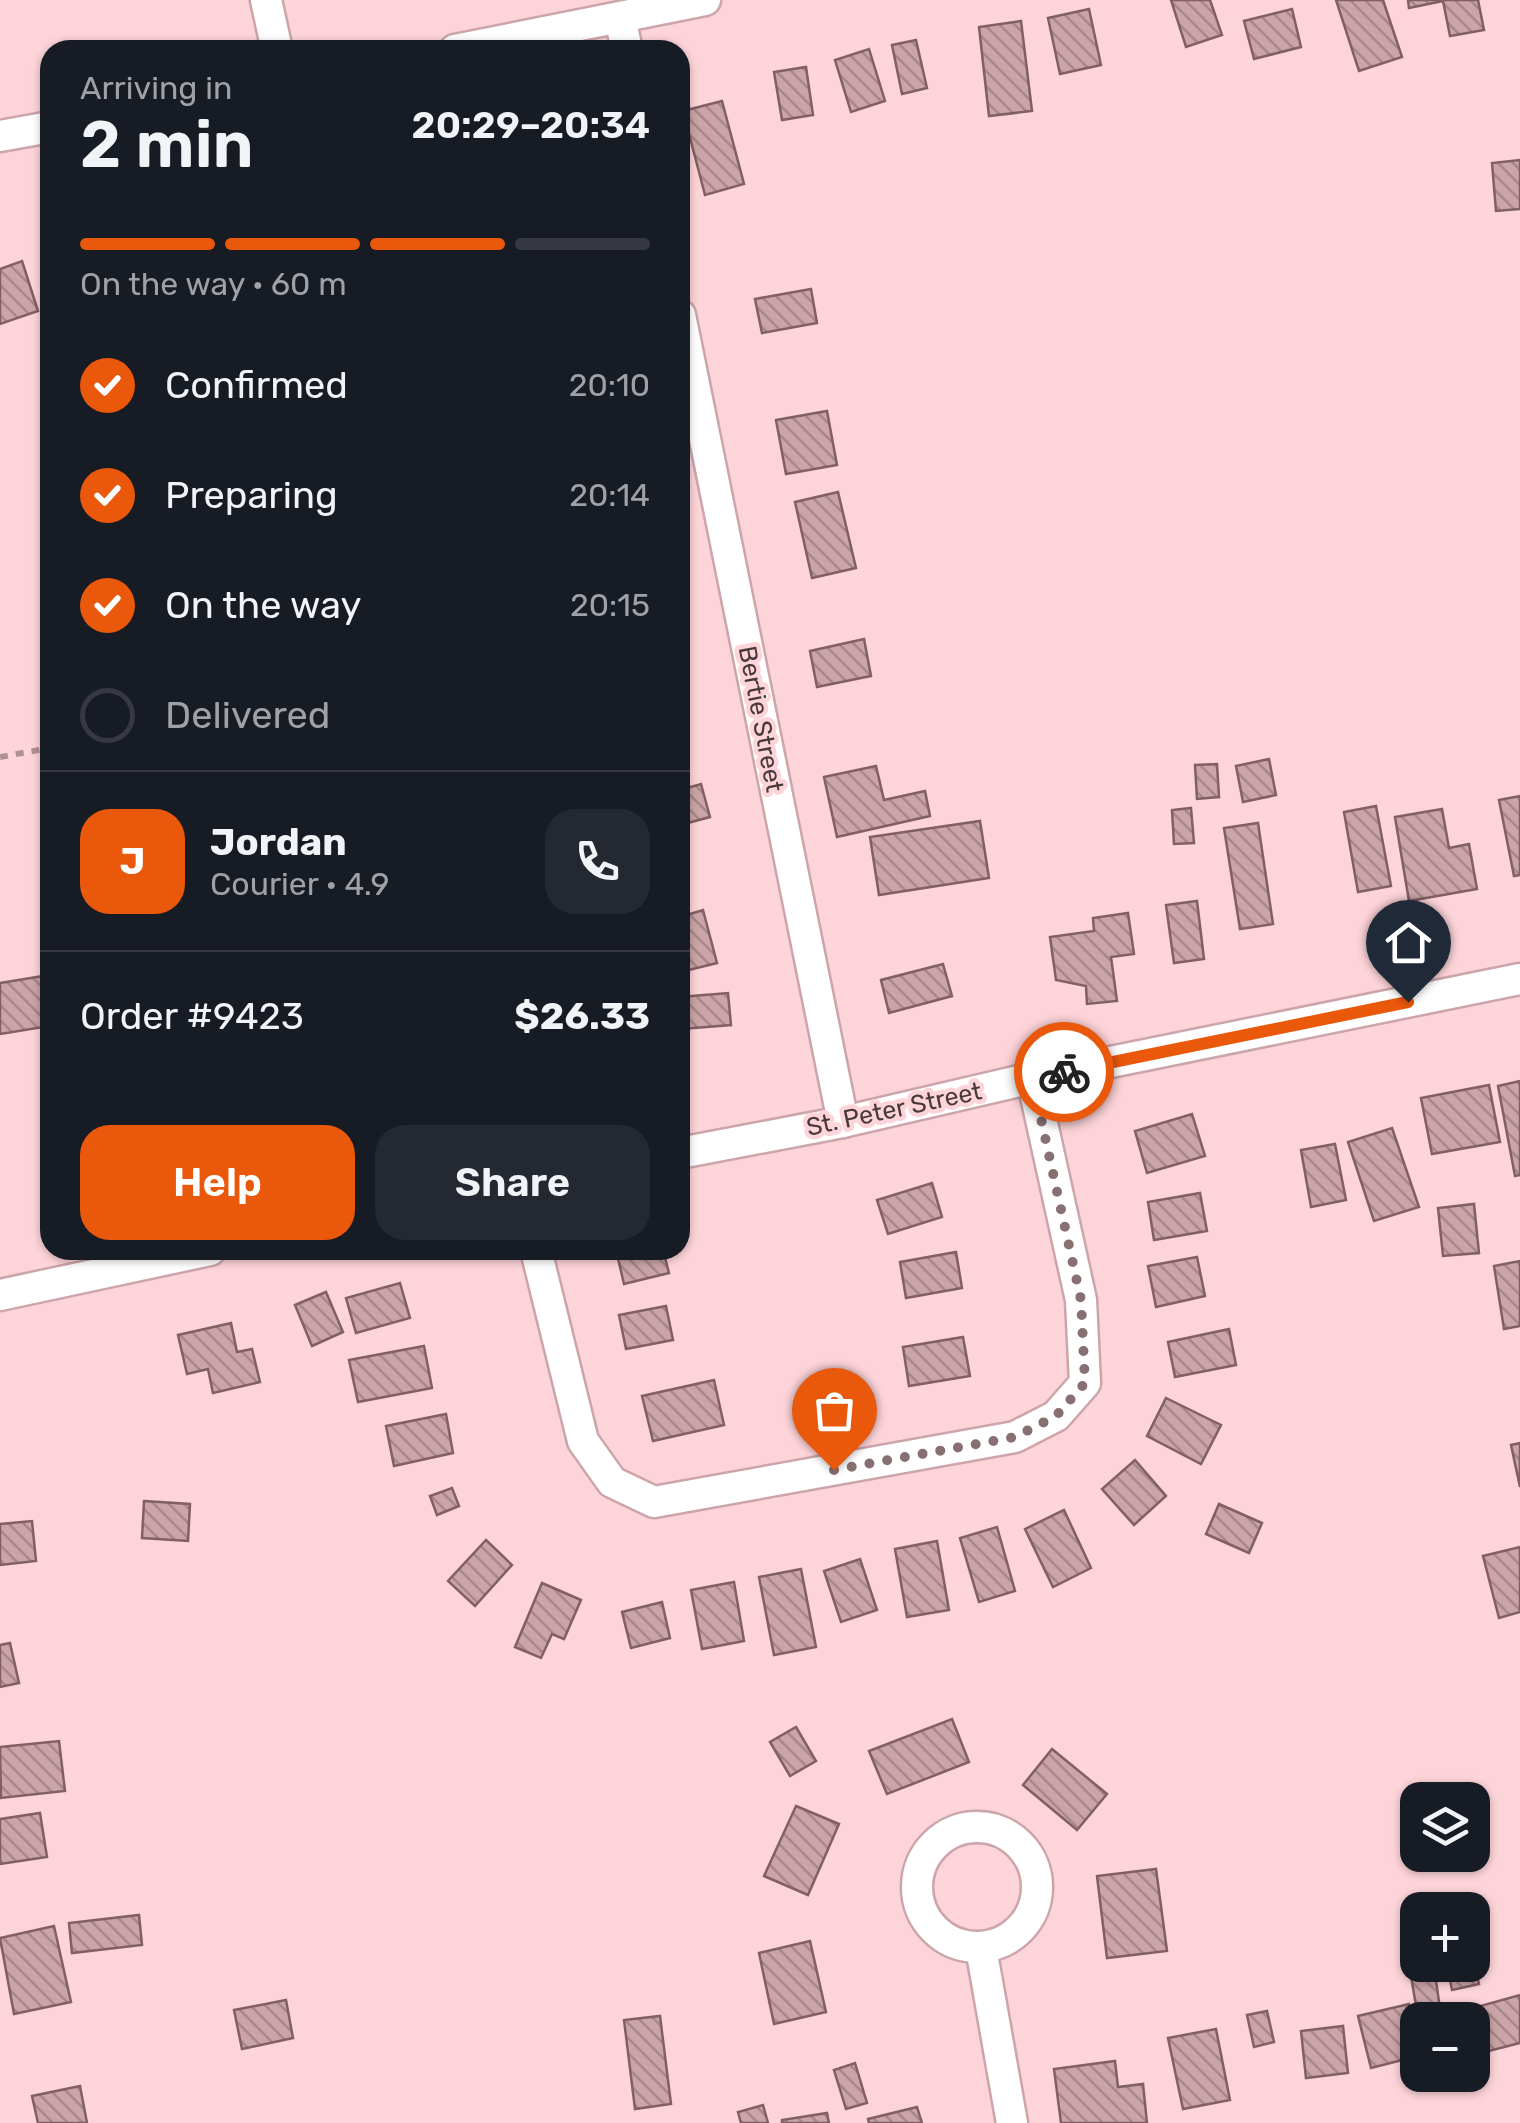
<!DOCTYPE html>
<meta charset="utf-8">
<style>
:root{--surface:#171b24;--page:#242831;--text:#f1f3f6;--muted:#9ea1a6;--line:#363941;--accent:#ea580c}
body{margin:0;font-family:Rubik,sans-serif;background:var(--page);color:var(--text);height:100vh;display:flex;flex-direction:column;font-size:38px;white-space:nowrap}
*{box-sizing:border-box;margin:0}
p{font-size:32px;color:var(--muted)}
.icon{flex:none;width:55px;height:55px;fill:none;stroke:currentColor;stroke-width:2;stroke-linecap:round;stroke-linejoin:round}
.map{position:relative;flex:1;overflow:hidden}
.details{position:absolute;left:40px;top:40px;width:650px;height:1220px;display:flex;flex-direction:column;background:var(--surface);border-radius:30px;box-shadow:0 2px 8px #0004}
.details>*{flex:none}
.fabs{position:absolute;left:1400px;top:1782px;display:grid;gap:20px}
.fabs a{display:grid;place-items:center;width:90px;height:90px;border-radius:20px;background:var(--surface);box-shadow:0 2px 8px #0004;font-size:50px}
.pin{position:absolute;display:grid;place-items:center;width:85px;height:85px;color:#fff;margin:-102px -42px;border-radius:50% 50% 50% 0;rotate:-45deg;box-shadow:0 0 10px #0007}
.pin .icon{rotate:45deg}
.courier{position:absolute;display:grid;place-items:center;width:100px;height:100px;margin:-50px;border:8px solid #ea580c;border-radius:50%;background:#fff;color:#222;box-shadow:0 2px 12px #0007}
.overview em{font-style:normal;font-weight:600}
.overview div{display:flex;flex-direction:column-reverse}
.overview{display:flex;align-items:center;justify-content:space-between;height:170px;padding:0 40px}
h1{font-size:65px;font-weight:600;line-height:75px}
.bar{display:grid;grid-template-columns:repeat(4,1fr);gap:15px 10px;align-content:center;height:120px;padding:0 40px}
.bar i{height:12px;border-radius:8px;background:var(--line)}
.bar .current{background:var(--accent)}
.bar p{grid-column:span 4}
.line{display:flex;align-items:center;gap:25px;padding:0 40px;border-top:2px solid var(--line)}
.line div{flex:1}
.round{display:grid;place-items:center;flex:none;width:105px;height:105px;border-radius:30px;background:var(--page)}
ol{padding:0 40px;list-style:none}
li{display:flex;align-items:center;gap:30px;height:110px}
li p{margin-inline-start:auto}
li .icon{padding:10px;border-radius:50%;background:var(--accent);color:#fff;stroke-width:4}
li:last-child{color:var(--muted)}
li i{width:55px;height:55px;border:5px solid var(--line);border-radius:50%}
.button{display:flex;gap:20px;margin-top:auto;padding:20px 40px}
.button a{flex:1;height:115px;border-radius:30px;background:var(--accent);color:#fff;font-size:40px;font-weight:600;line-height:115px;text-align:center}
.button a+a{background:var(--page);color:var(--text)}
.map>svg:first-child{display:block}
.building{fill:url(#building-back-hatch);stroke:#815f63;stroke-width:2.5}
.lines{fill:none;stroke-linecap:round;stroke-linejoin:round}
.minor-casing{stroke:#cca5aa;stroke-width:35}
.path{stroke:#b09195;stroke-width:6;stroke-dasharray:8 8;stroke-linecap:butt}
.minor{stroke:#fff;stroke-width:30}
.done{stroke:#876f72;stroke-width:10;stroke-dasharray:0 18}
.route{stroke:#ea580c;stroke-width:12}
.labels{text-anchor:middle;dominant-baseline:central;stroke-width:9;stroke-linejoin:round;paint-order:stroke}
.street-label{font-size:25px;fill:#48383a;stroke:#fdd4d9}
</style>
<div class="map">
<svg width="1520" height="2123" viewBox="0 0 1520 2123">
<defs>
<pattern id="building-back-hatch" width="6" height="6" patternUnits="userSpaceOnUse" patternTransform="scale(2.5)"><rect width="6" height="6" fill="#caa4a8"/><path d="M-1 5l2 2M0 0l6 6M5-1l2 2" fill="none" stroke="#a6878a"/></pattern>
</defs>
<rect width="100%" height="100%" fill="#fdd4d9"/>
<!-- building -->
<g class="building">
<path d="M1171 0H1210L1222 35 1186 47Z"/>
<path d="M1336 0H1383L1402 57 1359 71Z"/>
<path d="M1408 0H1478L1484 30 1450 36 1443 1 1409 8Z"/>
<path d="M1089 9 1101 65 1060 74 1048 18Z"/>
<path d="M1292 9 1301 47 1254 59 1244 21Z"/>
<path d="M1021 21 1032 111 989 116 979 27Z"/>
<path d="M916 40 927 88 902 94 892 45Z"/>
<path d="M869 49 885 101 851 112 835 60Z"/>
<path d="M806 67 813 115 782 120 774 72Z"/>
<path d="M722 101 744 184 705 195 683 111Z"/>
<path d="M1520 160V209L1496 211 1492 163Z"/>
<path d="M22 261 38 311 0 324V269Z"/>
<path d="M811 289 817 323 762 333 755 299Z"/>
<path d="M827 411 837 465 786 474 776 420Z"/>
<path d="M838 492 856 568 812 578 795 502Z"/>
<path d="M864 639 871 676 817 687 810 651Z"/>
<path d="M1269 759 1276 795 1243 802 1236 766Z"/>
<path d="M1217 764 1219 797 1197 799 1195 765Z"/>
<path d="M876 766 884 800 925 791 930 816 837 837 824 777Z"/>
<path d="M701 784 710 817 680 825V790Z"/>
<path d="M1520 796V875L1514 876 1499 800Z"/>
<path d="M1376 806 1391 886 1358 892 1344 812Z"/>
<path d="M1191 808 1194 843 1174 844 1172 810Z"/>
<path d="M1442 809 1449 848 1469 844 1477 889 1409 901 1395 817Z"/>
<path d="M980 821 989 878 879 895 870 837Z"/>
<path d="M1258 823 1273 924 1240 929 1224 828Z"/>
<path d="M1197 901 1204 959 1174 963 1166 905Z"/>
<path d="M703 910 717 963 681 972 680 917Z"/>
<path d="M1128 913 1134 954 1111 957 1117 1001 1087 1004 1086 986 1056 980 1050 937 1094 931 1093 918Z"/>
<path d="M943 964 952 996 889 1013 881 980Z"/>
<path d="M49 975 50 1026 0 1034V983Z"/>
<path d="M728 993 731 1025 682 1029 680 997Z"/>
<path d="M1520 1081V1175L1515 1176 1498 1086Z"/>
<path d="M1489 1085 1500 1142 1432 1154 1421 1098Z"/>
<path d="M1192 1114 1205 1156 1147 1173 1135 1131Z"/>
<path d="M1392 1128 1419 1207 1374 1221 1348 1142Z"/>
<path d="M1335 1144 1346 1200 1311 1207 1301 1150Z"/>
<path d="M932 1183 942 1217 888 1234 877 1200Z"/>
<path d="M1200 1193 1207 1231 1154 1240 1148 1202Z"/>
<path d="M1474 1204 1479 1253 1443 1256 1438 1208Z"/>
<path d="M616 1250H663L669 1273 624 1284Z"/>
<path d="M956 1252 962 1288 906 1298 900 1262Z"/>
<path d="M1197 1257 1205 1296 1156 1307 1148 1266Z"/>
<path d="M1520 1261V1326L1504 1329 1494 1266Z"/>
<path d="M400 1283 410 1318 356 1333 346 1298Z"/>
<path d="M326 1292 343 1332 312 1346 295 1305Z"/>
<path d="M666 1306 673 1340 626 1349 619 1315Z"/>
<path d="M231 1323 237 1352 252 1349 260 1382 213 1393 208 1369 187 1374 178 1335Z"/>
<path d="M1229 1329 1236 1365 1175 1377 1168 1342Z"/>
<path d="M963 1337 970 1376 909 1386 903 1347Z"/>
<path d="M424 1346 432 1388 358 1402 349 1360Z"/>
<path d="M714 1380 724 1425 653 1441 642 1396Z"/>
<path d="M1166 1398 1221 1425 1201 1464 1147 1436Z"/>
<path d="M446 1414 453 1453 394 1466 386 1426Z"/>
<path d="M1520 1443V1487L1511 1445Z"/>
<path d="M1135 1460 1166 1496 1134 1525 1102 1489Z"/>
<path d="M452 1488 459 1506 437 1515 430 1496Z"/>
<path d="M144 1501 190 1504 188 1541 142 1538Z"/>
<path d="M1219 1504 1262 1523 1249 1553 1206 1534Z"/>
<path d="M1064 1510 1091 1568 1053 1587 1025 1529Z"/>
<path d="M32 1521 36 1561 0 1565V1524Z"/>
<path d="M997 1527 1015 1591 979 1602 960 1538Z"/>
<path d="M486 1540 512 1565 475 1606 448 1581Z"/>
<path d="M937 1541 949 1610 907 1617 895 1549Z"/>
<path d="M1520 1547V1612L1499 1618 1483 1556Z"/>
<path d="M860 1559 877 1610 841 1622 824 1571Z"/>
<path d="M801 1569 816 1647 774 1655 759 1577Z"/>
<path d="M734 1582 744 1641 702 1649 691 1590Z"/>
<path d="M542 1583 581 1600 564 1639 552 1634 541 1658 515 1647Z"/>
<path d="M662 1602 670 1638 631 1648 622 1612Z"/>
<path d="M10 1643 19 1683 0 1687V1645Z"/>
<path d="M952 1719 969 1762 887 1794 869 1751Z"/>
<path d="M796 1727 816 1761 790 1776 770 1742Z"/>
<path d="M59 1741 65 1791 1 1798 0 1747Z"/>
<path d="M1052 1749 1107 1794 1077 1830 1023 1785Z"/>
<path d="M796 1806 839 1824 808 1895 764 1876Z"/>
<path d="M40 1813 47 1857 0 1864V1819Z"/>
<path d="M1156 1869 1167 1951 1107 1958 1097 1876Z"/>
<path d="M139 1915 142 1945 72 1953 69 1923Z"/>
<path d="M54 1926 71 2002 14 2014 0 1938Z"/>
<path d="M810 1941 826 2012 774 2024 759 1953Z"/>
<path d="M1473 1958 1479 1984 1452 1990 1447 1965H1472Z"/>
<path d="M1435 1973 1440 2009 1417 2012 1411 1976Z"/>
<path d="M1520 1995V2043L1485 2052 1473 2008Z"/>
<path d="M286 2000 293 2038 242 2049 234 2010Z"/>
<path d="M1409 2004 1418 2039V2056L1371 2068 1358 2016Z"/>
<path d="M1267 2011 1274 2042 1254 2047 1247 2015Z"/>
<path d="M660 2016 671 2104 635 2109 624 2020Z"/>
<path d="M1343 2026 1348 2073 1306 2078 1301 2031Z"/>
<path d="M1216 2029 1230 2100 1183 2109 1168 2038Z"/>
<path d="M1115 2061 1118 2087 1143 2084 1147 2123H1061L1054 2069Z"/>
<path d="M855 2063 867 2103 846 2109 834 2070Z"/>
<path d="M80 2086 87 2123H38L32 2096Z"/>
<path d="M763 2105 768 2123H741L738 2112Z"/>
<path d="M917 2107 922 2123H869L868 2119Z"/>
<path d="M827 2113 829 2123H782V2120Z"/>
</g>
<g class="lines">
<!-- minor casing -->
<g class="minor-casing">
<g id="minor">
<path d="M266 0 277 50"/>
<path d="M620 18 627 50"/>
<path d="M455 50 705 0"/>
<path d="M0 136 50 127"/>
<path d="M680 315 843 1122"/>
<path d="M680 1153 843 1122 1032 1078 1520 979"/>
<path d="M536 1250 583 1441 612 1482 654 1502 1015 1437 1056 1416 1085 1383 1081 1300 1032 1078"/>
<path d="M0 1295 210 1250"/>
<circle cx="977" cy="1887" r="60"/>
<path d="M981 1948 1012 2123"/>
</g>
</g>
<!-- path -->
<path class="path" d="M0 757 50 748"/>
<!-- minor -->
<use href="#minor" class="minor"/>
</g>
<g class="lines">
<!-- done -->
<path class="done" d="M834 1470 1015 1437 1056 1416 1085 1383 1081 1300 1032 1078 1064 1072"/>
<!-- route -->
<path class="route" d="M1064 1072 1408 1002"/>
</g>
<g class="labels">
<!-- street labels -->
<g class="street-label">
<text transform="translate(761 719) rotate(79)">Bertie Street</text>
<text transform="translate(894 1109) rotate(-12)">St. Peter Street</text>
</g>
</g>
</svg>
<div class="fabs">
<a><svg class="icon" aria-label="layers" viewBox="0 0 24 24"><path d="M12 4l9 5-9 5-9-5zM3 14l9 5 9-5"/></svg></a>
<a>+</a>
<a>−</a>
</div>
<div class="pin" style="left:834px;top:1470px;background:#ea580c"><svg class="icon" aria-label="bag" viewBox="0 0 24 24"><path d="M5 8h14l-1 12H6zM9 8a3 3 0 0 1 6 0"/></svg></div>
<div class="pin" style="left:1408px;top:1002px;background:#1f2937"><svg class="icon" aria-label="home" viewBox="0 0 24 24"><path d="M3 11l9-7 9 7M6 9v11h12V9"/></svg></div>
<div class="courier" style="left:1064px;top:1072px"><svg class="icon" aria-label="bike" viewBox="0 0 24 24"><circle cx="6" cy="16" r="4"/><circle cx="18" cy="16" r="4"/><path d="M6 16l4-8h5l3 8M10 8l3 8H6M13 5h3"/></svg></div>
<section class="details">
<div class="overview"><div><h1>2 min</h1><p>Arriving in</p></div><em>20:29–20:34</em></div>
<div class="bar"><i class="current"></i><i class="current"></i><i class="current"></i><i></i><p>On the way · 60 m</p></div>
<ol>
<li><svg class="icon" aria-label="check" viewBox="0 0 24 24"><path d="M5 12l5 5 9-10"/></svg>Confirmed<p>20:10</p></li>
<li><svg class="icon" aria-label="check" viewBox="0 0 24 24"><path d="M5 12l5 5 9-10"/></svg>Preparing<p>20:14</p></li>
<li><svg class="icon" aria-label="check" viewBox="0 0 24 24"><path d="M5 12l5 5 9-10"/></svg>On the way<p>20:15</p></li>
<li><i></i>Delivered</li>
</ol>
<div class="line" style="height:180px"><b class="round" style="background:var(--accent);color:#fff">J</b><div><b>Jordan</b><p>Courier · 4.9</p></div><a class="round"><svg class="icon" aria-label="phone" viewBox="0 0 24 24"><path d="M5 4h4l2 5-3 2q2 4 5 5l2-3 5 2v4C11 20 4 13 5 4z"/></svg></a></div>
<div class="line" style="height:130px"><div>Order #9423</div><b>$26.33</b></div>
<div class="button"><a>Help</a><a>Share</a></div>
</section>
</div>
